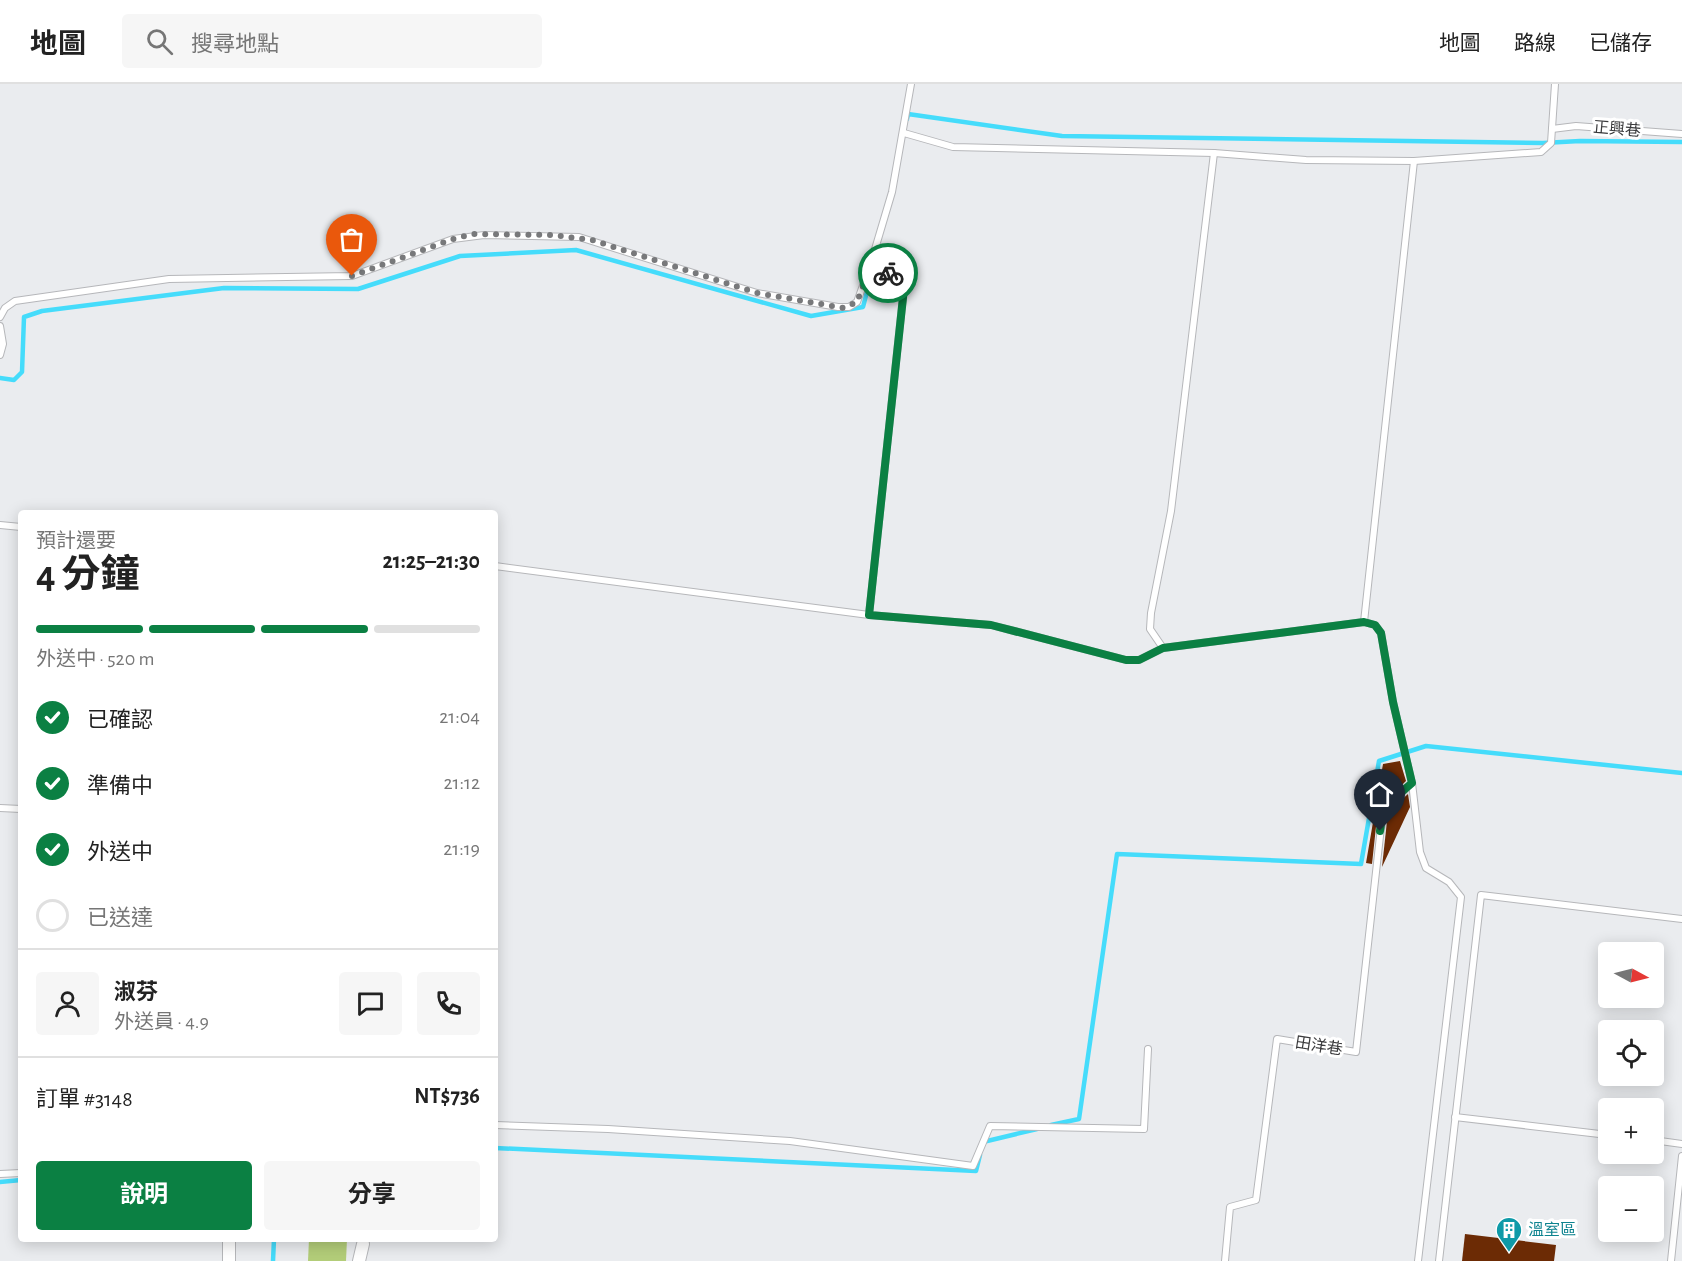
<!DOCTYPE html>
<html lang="zh-TW">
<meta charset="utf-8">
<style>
:root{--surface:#fff;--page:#f6f6f6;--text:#222;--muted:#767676;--line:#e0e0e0;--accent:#0b8043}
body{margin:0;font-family:"Alegreya Sans","Noto Sans TC",sans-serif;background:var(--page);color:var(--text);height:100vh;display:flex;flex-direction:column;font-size:22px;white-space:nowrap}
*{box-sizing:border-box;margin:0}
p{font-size:20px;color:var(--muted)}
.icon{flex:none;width:33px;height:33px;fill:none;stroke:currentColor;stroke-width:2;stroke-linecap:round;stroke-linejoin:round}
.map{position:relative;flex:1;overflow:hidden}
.drawer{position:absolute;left:18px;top:426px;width:480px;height:732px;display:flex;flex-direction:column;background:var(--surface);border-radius:6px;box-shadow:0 3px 15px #0003}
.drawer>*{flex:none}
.needle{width:39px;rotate:97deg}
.buttons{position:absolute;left:1598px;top:858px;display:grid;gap:12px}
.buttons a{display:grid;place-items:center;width:66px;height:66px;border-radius:6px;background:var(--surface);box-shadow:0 3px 15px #0003;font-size:30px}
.pin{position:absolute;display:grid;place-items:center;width:51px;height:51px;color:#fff;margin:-62px -26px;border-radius:50% 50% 50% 0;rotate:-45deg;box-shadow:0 0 6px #0007}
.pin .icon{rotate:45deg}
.courier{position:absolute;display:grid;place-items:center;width:60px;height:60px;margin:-30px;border:4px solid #0b8043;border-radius:50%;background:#fff;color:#222;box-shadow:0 2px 8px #0007}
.headline em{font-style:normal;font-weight:700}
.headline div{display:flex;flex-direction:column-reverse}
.headline{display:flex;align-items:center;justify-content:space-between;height:102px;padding:0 18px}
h1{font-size:39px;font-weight:700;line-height:45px}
.bar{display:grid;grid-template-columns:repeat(4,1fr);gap:9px 6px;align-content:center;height:72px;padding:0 18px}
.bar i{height:8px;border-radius:4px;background:var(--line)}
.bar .selected{background:var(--accent)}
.bar p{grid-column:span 4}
.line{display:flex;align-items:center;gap:15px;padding:0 18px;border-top:2px solid var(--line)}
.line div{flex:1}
.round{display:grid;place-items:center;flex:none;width:63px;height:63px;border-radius:6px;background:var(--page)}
ol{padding:0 18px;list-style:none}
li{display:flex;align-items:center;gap:18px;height:66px}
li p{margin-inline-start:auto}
li .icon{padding:6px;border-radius:50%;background:var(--accent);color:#fff;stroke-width:4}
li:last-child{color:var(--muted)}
li i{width:33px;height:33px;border:3px solid var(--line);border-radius:50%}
.cta{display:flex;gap:12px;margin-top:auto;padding:12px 18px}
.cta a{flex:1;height:69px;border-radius:6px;background:var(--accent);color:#fff;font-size:24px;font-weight:700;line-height:69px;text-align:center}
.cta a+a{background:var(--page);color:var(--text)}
header{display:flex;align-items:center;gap:36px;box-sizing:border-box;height:84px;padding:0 30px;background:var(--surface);border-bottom:2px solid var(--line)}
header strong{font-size:28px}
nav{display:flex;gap:33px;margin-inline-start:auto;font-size:21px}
.search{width:420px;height:54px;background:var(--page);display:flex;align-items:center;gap:15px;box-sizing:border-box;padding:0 21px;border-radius:6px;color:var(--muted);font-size:22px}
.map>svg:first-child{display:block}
.green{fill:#b3cd79}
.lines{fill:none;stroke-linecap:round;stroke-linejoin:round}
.stream{stroke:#45dcfb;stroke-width:4.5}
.building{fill:#6c2b05}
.lane-casing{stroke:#b6b7ba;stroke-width:8}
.street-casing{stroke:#b6b7ba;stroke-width:14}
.lane{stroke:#fff;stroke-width:6}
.street{stroke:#fff;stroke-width:12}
.done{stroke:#78797b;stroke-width:6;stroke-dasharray:0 10.8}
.route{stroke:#0b8043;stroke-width:8}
.labels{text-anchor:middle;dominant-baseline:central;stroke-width:6;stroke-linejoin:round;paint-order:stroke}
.street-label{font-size:16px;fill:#3b3b3d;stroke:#fff}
.culture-label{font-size:16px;fill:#0d838f;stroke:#fff;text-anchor:start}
</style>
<header>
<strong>地圖</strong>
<div class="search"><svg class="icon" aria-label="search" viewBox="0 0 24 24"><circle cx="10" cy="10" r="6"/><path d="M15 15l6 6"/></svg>搜尋地點</div>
<nav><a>地圖</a><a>路線</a><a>已儲存</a></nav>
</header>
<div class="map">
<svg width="1682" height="1177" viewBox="0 0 1682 1177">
<rect width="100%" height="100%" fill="#eaecef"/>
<!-- green -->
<path class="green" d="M309 1155H347L346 1177H308Z"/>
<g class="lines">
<!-- stream -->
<g class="stream">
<path d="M907 35 908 30 1062 52 1543 59 1580 57 1682 58"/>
<path d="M0 294 14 296 22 288 24 233 42 227 224 204 358 205 460 172 576 166 811 232 863 223 874 181"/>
<path d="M1051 1041 1079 1035 1117 770 1361 780 1379 677 1426 662 1682 689"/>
<path d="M983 1060V1058L1037 1045"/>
<path d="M495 1064 976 1087 980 1071"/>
<path d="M0 1098 21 1096"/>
<path d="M273 1177 274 1155"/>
</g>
</g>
<!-- building -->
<g class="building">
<path d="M1400 677 1406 697 1378 724 1372 780 1366 779 1383 680Z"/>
<path d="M1408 710 1410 723 1382 783 1388 728Z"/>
<path d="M1465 1150 1556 1161 1554 1177H1462Z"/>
</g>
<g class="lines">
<!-- lane casing -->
<g class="lane-casing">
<g id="lane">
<path d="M1552 45 1576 42 1682 50"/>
<path d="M904 49 953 63 1214 69 1306 76 1414 77 1541 68 1551 59 1555 0"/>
<path d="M1414 77 1364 538 1375 541 1381 549 1393 618 1412 699 1420 768 1426 784 1449 798 1461 813 1418 1177"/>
<path d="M0 233 5 224 15 217 169 195 352 192 453 155 484 151 579 153 757 209 838 223H849L857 218 870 182 892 108 911 0"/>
<path d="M0 242 3 260 0 271"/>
<path d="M0 441 21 443"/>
<path d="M495 482 869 531 991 541 1126 576H1139L1163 564 1364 538"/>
<path d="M869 531 905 194 870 182"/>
<path d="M1163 564 1150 545 1151 529 1171 427 1214 69"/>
<path d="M0 724 21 725"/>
<path d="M1455 1033 1608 1051"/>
<path d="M495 1041 608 1045 790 1057 973 1082 990 1042 1144 1045 1148 965"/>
<path d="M1653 1056 1682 1060"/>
<path d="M0 1090 21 1089"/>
<path d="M1225 1177 1230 1123 1256 1116 1277 955 1356 968 1383 725 1412 699"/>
<path d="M1439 1177 1481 811 1682 835"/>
<path d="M1671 1177 1682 1072"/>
</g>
</g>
<!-- street casing -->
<g class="street-casing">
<g id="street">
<path d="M229 1155V1177"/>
<path d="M359 1177 363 1160"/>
</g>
</g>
<!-- lane -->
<use href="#lane" class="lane"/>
<!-- street -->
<use href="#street" class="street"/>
</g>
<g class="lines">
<!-- done -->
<path class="done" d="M352 192 453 155 473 150 552 151 592 156 757 209 844 224 857 218 870 183 888 189"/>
<!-- route -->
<path class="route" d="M888 189 905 195 869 531 991 541 1126 576H1139L1163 564 1364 538 1375 541 1381 549 1393 618 1412 699 1383 724 1380 747"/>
</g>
<!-- icons -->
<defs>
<g id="building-pin" transform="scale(1.35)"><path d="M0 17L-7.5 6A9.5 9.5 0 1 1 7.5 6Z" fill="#0f9aa8" stroke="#fff"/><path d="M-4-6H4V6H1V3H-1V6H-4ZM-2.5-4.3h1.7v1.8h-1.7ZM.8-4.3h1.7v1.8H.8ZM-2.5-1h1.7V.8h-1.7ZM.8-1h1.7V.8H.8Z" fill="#fff"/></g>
</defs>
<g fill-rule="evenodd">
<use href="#building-pin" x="1509" y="1146"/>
</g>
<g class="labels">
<!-- street labels -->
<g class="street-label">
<text transform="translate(1617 45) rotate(5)">正興巷</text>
<text transform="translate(1319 962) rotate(9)">田洋巷</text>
</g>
<!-- culture labels -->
<g class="culture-label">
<text x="1528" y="1146">溫室區</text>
</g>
</g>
</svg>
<div class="buttons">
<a><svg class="needle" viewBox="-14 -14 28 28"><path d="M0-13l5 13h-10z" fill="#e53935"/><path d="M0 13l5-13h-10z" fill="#767676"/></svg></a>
<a><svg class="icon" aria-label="locate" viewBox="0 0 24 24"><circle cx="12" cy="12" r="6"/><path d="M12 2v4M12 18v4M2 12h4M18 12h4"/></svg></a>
<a>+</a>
<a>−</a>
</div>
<div class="pin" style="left:352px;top:192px;background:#ea580c"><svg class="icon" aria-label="bag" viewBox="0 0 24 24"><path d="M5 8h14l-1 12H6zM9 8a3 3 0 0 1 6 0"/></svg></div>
<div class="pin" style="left:1380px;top:747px;background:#1f2937"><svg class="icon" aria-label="home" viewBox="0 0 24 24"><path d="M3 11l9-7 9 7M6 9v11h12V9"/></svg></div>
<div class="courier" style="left:888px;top:189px"><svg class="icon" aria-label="bike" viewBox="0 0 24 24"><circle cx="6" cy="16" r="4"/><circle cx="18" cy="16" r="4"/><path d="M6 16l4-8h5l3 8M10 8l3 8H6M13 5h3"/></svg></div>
<section class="drawer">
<div class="headline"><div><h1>4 分鐘</h1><p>預計還要</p></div><em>21:25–21:30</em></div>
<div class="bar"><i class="selected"></i><i class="selected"></i><i class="selected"></i><i></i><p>外送中 · 520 m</p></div>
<ol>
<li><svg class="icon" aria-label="check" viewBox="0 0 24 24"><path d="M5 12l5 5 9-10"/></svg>已確認<p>21:04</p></li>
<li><svg class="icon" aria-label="check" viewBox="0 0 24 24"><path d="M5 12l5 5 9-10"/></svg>準備中<p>21:12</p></li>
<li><svg class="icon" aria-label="check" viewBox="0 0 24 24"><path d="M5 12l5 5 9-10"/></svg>外送中<p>21:19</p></li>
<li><i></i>已送達</li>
</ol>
<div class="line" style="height:108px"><a class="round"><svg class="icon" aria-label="person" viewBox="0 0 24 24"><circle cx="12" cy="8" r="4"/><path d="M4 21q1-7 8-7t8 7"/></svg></a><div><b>淑芬</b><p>外送員 · 4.9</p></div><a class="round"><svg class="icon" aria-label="chat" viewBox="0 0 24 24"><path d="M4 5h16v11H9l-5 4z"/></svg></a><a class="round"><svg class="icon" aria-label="phone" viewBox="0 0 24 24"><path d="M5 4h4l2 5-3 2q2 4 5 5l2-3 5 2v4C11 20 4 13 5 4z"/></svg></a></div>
<div class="line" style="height:78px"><div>訂單 #3148</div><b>NT$736</b></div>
<div class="cta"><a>說明</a><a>分享</a></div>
</section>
</div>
